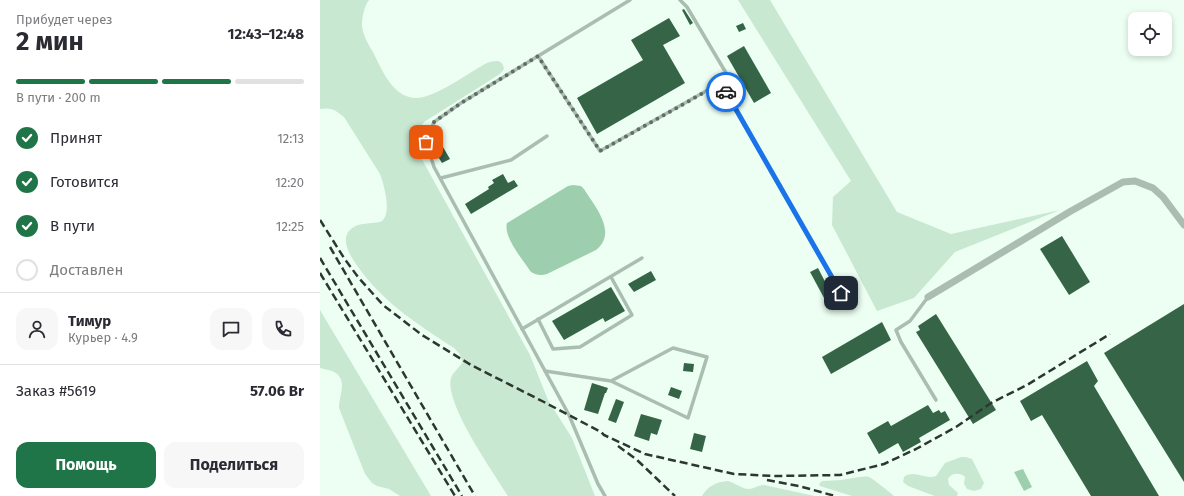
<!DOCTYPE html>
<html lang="ru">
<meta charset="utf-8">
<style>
:root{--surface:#fff;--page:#f7f7f7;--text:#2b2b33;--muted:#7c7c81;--line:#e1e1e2;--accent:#207548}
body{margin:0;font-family:"Fira Sans",sans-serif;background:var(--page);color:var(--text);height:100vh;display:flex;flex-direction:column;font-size:15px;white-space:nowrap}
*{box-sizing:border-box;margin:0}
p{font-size:13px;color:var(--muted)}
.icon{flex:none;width:22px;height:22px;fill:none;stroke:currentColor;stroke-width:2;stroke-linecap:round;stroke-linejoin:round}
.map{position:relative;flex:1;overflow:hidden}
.side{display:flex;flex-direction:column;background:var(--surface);width:320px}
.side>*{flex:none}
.fabs{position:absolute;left:808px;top:12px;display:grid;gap:8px}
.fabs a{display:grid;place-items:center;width:44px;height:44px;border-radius:8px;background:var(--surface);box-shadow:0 2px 6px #0003;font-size:20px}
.pin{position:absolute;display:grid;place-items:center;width:34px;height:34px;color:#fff;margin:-17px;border-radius:8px;box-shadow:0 2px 6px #0006}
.courier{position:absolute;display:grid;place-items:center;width:40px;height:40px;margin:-20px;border:3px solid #1a73e8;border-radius:50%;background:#fff;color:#222;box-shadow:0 1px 5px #0007}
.summary em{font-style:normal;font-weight:700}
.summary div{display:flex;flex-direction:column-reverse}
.summary{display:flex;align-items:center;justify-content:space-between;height:68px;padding:0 16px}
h1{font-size:26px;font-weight:700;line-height:30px}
.bar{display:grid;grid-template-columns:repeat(4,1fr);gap:6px 4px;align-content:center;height:48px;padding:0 16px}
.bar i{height:5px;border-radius:3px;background:var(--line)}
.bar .active{background:var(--accent)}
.bar p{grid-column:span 4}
.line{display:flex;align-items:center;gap:10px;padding:0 16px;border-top:1px solid var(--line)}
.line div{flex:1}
.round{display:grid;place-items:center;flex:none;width:42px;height:42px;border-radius:12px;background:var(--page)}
ol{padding:0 16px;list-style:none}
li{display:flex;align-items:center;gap:12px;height:44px}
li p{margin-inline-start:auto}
li .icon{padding:4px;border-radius:50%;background:var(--accent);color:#fff;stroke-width:4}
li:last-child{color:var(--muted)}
li i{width:22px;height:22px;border:2px solid var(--line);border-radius:50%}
.button{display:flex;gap:8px;margin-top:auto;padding:8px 16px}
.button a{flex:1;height:46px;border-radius:12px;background:var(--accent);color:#fff;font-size:16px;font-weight:700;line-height:46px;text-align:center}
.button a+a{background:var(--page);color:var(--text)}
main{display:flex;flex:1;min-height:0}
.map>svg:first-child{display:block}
.green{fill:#c8e8d2}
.water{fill:#9dcfae}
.building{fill:#356447}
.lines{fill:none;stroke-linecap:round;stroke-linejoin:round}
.service{stroke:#a9beb0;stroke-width:3.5}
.minor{stroke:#a9beb0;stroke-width:7}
.rail{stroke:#2d3731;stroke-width:2.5;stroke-dasharray:8 4;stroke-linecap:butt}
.done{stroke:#626d66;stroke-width:4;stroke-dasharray:0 7.2}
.route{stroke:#1a73e8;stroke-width:5}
</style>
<main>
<section class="side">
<div class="summary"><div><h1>2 мин</h1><p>Прибудет через</p></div><em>12:43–12:48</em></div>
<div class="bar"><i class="active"></i><i class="active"></i><i class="active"></i><i></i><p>В пути · 200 m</p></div>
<ol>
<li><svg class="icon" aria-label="check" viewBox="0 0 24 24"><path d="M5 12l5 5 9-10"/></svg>Принят<p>12:13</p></li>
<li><svg class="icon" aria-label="check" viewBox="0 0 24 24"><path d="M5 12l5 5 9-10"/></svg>Готовится<p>12:20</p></li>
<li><svg class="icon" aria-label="check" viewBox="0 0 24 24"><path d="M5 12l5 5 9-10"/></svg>В пути<p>12:25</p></li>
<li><i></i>Доставлен</li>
</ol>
<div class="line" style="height:72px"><a class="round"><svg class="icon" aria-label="person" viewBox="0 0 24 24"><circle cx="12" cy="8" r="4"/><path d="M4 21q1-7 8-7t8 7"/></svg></a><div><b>Тимур</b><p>Курьер · 4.9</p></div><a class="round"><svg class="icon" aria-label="chat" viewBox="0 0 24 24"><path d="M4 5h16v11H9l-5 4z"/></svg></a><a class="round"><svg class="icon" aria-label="phone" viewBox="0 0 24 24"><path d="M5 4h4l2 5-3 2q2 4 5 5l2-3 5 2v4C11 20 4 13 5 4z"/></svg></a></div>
<div class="line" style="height:52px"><div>Заказ #5619</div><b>57.06 Br</b></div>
<div class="button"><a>Помощь</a><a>Поделиться</a></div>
</section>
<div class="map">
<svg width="864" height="496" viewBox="0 0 864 496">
<rect width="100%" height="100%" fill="#ecfff2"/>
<!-- green -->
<g class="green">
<path d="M0 0H49C44 7 42 17 42 26 43 35 48 44 53 52 61 68 72 96 94 98 113 100 149 72 167 63 175 60 183 59 184 69L180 74 104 122C95 135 96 140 99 154L210 355 228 400 252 438 275 496H188C174 473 124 403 131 378 133 372 139 368 142 363 142 356 139 353 134 348 95 323 57 298 32 258 27 249 22 238 30 230 39 221 52 225 62 221 72 212 64 185 60 174L24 117C16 110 11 107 0 109Z"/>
<path d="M418 0H450L577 212 631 234 740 210 635 252 594 298 557 311 512 225 513 197 531 181Z"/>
<path d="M0 310 111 496H80L69 489 57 486 52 483 45 474 19 408C19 395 29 378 12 371 8 370 4 369 0 368Z"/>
<path d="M641 457H646L652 459 664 483 661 489 654 491 647 489 644 484 645 477C640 472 631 473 628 479L629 485 638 493 637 496H615L588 486 583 482 584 477C594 469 605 480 616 476L625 463Z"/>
<path d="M539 477C542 477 546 476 549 477 552 478 572 494 574 496H532L500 486 499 484 502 481 521 480Z"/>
<path d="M408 481C415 483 423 489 428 489 434 489 438 485 444 485L495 496H382C388 486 396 482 408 481Z"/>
</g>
<!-- water -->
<g class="water">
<path d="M253 185 261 186 264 189C275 207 298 232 276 250L227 274C221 276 216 275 211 272 203 260 183 237 187 223L248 186Z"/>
<path d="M703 469 712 487 704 491 694 472Z"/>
</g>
<!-- building -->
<g class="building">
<path d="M364 9 373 23 370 25 362 10Z"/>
<path d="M349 18 360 36 343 45 365 83 277 134 257 98 323 60 311 40Z"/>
<path d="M423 23 426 29 419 32 416 26Z"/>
<path d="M424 46 451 93 434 103 407 56Z"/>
<path d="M123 147 130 159 122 163 115 152Z"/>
<path d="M183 174 188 183 194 180 198 186 151 214 145 204 169 189 168 187 174 183 172 180Z"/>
<path d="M742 236 770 282 749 295 720 249Z"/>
<path d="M498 268 517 305 510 309 490 272Z"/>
<path d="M331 271 336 280 314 292 308 284Z"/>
<path d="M291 287 305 311 285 322 283 318 244 340 232 321Z"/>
<path d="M864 304V482L784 353Z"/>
<path d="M616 314 676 410 653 424 596 332 600 330 598 326Z"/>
<path d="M562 322 571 340 511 374 502 357Z"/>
<path d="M767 361 778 381 774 386 839 496H771L722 415 711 421 700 401Z"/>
<path d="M364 363 374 364 373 372 363 371Z"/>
<path d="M272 383 288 388 286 393H285L278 414 264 410Z"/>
<path d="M351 387 362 391 359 399 348 395Z"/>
<path d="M296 399 304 402 296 423 288 420Z"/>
<path d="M608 405 613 413 619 410 621 413 625 411 630 420 599 438 601 442 583 452 578 443 559 454 547 433 568 421 571 426Z"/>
<path d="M321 414 342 420 337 435 331 433 329 441 314 436Z"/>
<path d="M374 433 386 436 382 452 370 449Z"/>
</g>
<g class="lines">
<!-- service -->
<g class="service">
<path d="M218 56 280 151 409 78 367 7 360 0"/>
<path d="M401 83 521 293"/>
<path d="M121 178 191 160 227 136"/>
<path d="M608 297 590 321 576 330 581 342 616 400"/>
<path d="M218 319 233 349 260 347 312 315 291 277"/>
<path d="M202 329 322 258"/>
<path d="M225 371 291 381 368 418 387 357 353 348 291 381"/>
<path d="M285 496 278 484 249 415 114 167 106 142 114 122 141 103 310 0"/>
</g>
<!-- minor -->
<path class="minor" d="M608 297 751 211 803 182 815 181 833 188 843 197 864 225"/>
<!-- rail -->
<g class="rail">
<path d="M0 220 24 258 38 277 63 305 102 335 151 365 224 402 281 432 284 435 325 454 414 474 455 476 520 475 564 464 596 449 636 427 671 403 707 385 790 334"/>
<path d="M10 247 155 496"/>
<path d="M0 258 142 496"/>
<path d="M0 273 135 496"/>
<path d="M298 446 317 460 355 496"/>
<path d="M447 480 479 486 515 496"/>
</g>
</g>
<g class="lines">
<!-- done -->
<path class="done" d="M106 142 114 122 141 103 218 56 280 151 401 83 406 92"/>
<!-- route -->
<path class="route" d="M406 92 521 293"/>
</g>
</svg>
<div class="fabs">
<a><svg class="icon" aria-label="locate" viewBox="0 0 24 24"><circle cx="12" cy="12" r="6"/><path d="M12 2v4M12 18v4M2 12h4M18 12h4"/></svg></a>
</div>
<div class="pin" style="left:106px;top:142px;background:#ea580c"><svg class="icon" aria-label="bag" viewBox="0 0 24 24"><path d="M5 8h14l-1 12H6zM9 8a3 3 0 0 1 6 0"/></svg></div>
<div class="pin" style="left:521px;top:293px;background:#1f2937"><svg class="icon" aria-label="home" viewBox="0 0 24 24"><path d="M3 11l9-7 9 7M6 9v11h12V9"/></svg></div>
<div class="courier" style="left:406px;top:92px"><svg class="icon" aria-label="car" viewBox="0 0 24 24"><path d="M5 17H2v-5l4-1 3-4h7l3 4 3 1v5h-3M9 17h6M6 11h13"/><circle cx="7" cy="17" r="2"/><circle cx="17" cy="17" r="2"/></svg></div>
</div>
</main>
